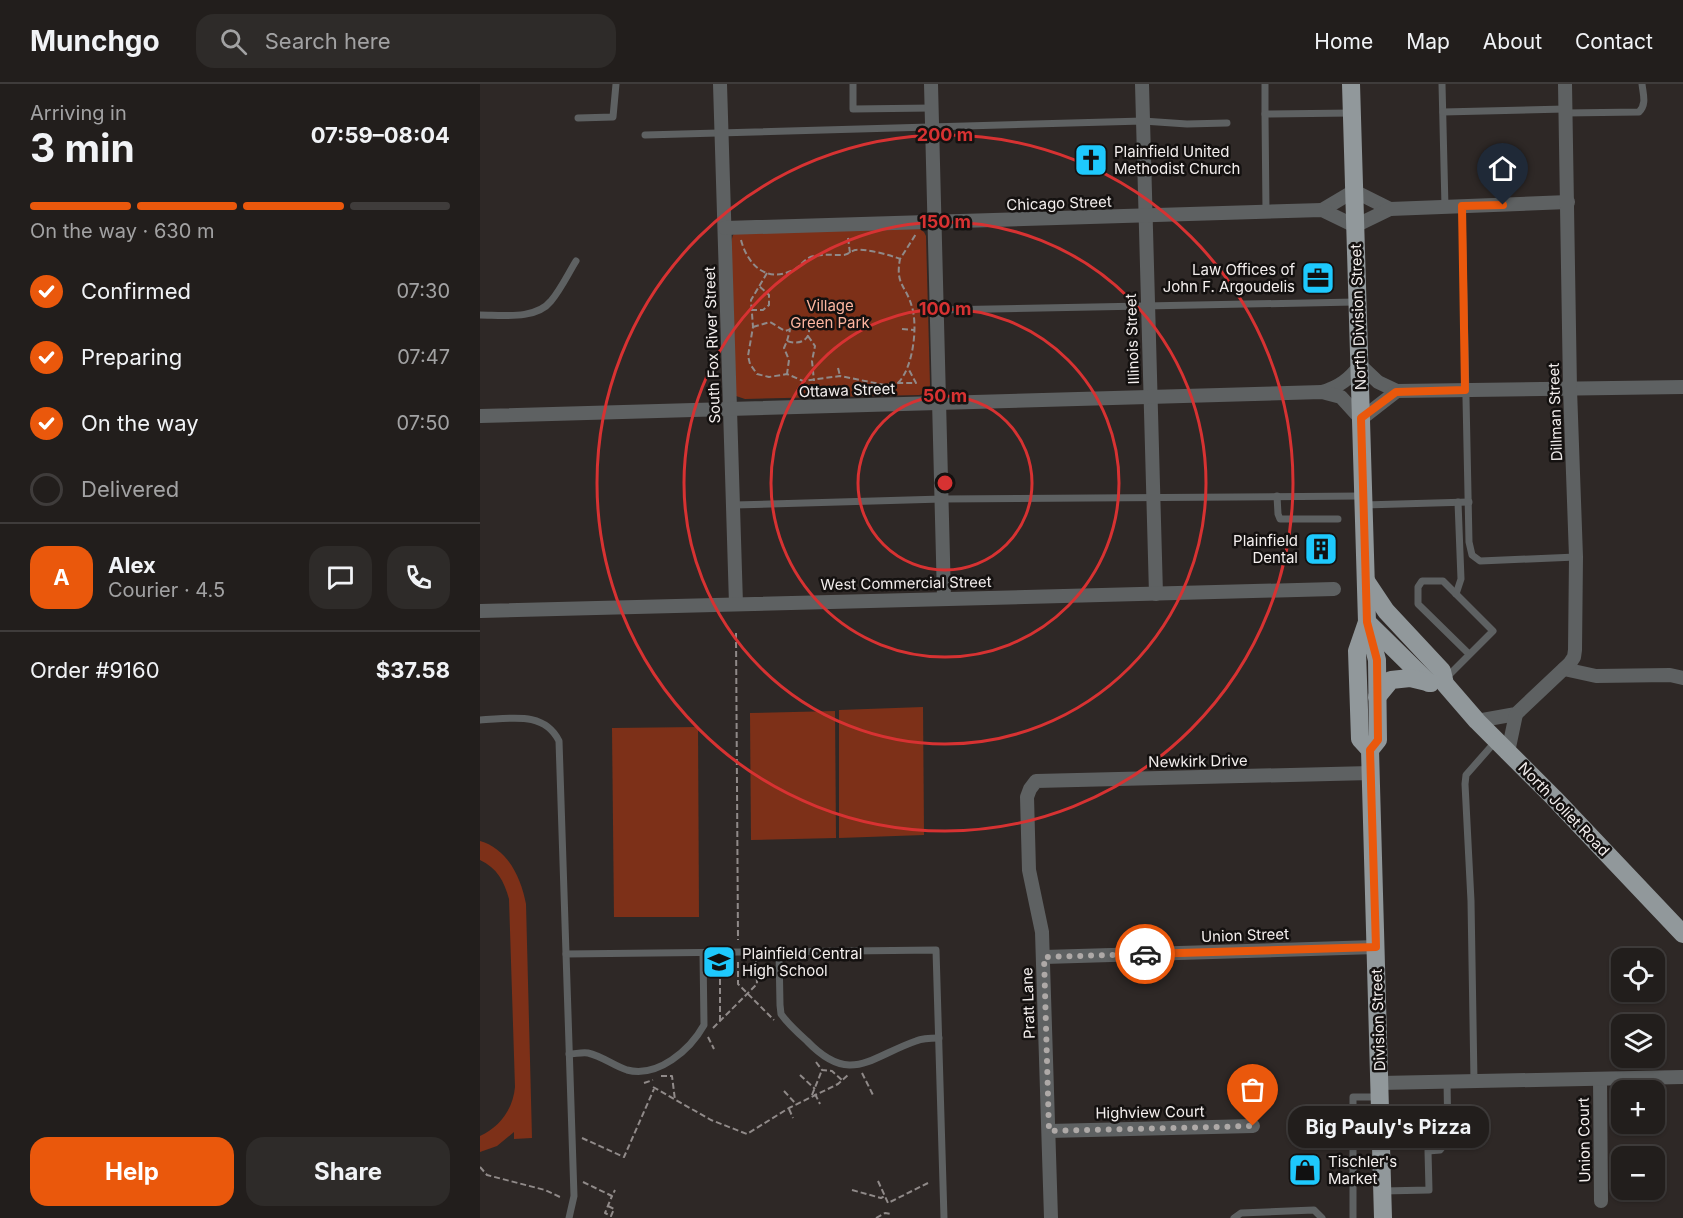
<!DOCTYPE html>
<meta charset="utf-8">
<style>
:root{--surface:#221e1c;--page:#2e2b29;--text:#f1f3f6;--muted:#a2a2a3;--line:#3f3c3b;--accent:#ea580c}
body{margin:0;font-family:Inter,sans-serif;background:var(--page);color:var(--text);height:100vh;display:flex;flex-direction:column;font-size:22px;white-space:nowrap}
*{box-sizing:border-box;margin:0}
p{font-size:20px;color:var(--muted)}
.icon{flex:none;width:33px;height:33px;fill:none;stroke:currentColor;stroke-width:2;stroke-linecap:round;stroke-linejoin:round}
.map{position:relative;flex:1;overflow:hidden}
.panel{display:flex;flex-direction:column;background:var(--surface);width:480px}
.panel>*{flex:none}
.tools{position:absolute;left:1131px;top:864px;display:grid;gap:12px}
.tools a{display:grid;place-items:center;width:54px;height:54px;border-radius:12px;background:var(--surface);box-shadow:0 2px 4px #0004,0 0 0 2px var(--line);font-size:30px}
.pin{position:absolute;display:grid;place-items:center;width:51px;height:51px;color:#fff;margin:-62px -26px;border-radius:50% 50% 50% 0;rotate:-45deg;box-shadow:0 0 6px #0007}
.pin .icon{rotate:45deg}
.courier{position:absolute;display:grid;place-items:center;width:60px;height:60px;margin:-30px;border:4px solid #ea580c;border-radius:50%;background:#fff;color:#222;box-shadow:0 2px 8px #0007}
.bubble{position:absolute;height:42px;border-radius:18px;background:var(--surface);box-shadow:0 2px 4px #0004,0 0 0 2px var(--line);font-size:20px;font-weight:700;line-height:42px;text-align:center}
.head em{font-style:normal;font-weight:700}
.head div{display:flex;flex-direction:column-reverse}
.head{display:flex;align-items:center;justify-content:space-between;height:102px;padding:0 30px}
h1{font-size:39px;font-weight:700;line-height:45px}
.bar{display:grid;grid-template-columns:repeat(4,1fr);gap:9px 6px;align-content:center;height:72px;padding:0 30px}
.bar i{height:8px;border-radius:4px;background:var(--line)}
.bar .on{background:var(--accent)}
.bar p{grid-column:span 4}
.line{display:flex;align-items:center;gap:15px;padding:0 30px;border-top:2px solid var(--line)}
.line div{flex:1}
.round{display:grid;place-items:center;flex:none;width:63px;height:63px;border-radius:18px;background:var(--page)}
ol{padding:0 30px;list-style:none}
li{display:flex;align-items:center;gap:18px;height:66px}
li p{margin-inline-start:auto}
li .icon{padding:6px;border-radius:50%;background:var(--accent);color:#fff;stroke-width:4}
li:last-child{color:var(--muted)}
li i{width:33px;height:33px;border:3px solid var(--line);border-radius:50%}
.action{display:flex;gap:12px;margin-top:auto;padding:12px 30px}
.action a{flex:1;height:69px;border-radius:18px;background:var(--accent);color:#fff;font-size:24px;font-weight:700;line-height:69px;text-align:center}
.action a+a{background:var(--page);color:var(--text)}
header{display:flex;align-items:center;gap:36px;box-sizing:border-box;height:84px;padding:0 30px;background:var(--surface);border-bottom:2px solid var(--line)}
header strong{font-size:28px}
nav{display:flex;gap:33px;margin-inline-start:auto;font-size:21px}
.search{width:420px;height:54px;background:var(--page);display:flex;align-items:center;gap:15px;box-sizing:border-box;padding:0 21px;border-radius:18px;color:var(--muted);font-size:22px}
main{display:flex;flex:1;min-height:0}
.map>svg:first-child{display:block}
.green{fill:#7d3018}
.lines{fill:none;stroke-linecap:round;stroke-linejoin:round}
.path{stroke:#908a89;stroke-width:2;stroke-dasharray:6 3;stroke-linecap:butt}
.lane{stroke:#5e6162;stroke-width:7}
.street{stroke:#5e6162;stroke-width:14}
.primary{stroke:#91989b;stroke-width:18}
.done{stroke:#aea9a7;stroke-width:6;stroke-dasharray:0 10.8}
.route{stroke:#ea580c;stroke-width:8}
.ring{fill:none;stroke:#d73232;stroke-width:3}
.labels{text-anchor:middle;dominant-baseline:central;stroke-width:5;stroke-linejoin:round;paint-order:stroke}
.poi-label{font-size:15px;fill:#f3eeed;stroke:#141110;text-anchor:start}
.street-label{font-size:15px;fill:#f3eeed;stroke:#141110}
.park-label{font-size:15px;fill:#fdb6a0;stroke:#141110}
.centre{fill:#d73232;stroke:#141110;stroke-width:3}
.ring-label{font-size:18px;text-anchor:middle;font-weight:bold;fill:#d73232;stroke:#141110;stroke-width:5;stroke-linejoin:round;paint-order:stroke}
</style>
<header>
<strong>Munchgo</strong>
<div class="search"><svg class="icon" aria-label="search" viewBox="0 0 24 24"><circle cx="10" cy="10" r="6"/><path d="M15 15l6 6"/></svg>Search here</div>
<nav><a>Home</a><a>Map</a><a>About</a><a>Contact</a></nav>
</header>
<main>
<section class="panel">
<div class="head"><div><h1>3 min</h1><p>Arriving in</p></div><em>07:59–08:04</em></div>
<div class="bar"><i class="on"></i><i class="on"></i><i class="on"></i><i></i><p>On the way · 630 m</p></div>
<ol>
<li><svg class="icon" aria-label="check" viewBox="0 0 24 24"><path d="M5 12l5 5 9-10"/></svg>Confirmed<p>07:30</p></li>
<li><svg class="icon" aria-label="check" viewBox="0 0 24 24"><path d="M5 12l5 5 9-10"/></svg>Preparing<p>07:47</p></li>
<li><svg class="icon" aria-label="check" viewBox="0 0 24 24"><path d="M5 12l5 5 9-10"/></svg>On the way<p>07:50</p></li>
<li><i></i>Delivered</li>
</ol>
<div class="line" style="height:108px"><b class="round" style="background:var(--accent);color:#fff">A</b><div><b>Alex</b><p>Courier · 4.5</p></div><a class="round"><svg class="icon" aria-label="chat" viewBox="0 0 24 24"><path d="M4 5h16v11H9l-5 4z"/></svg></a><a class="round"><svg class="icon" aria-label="phone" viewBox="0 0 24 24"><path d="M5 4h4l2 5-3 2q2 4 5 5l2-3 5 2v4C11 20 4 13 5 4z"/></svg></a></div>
<div class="line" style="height:78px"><div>Order #9160</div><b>$37.58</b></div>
<div class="action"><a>Help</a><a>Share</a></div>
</section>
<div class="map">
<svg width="1203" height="1134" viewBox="0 0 1203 1134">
<rect width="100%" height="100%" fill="#2e2826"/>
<!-- green -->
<g class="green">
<path d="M438 144 444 148 446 152 450 301 448 309 439 311 265 315 256 312 251 158 253 151 256 149Z"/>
<path d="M443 623 444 751 359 754V626Z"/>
<path d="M355 627 356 754 271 756 270 629Z"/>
<path d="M218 643 219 833H134L132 644Z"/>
<path d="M0 757C28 765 41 794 46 820L52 1054 34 1055V1048L17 1062 0 1068V1052C20 1043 33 1025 35 1003L29 815C24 797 17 784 0 776Z"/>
</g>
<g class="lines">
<!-- path -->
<g class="path">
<path d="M368 154 370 169"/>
<path d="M261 156C267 179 285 199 311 187 320 184 325 173 334 172 343 170 353 171 362 171 368 171 369 168 375 166 383 164 411 171 420 175L436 150"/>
<path d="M287 189 271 216 273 243 268 272 270 280 277 290 289 293 307 290 323 297 360 292 405 301 418 299H436L428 284"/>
<path d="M271 226H283L289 221V211L279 202"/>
<path d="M273 243 290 238 305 247C317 244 313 235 328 240 333 255 320 262 307 257L304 264 309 276 307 290"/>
<path d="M422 245 434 246"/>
<path d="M328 252 335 262 332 277 334 297"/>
<path d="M307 257 310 246"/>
<path d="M358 284 360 292"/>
<path d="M418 299C433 284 438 243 432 223 426 201 415 201 420 175"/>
<path d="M256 549 258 856"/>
<path d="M240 877V937"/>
<path d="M258 878V900L294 936"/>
<path d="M233 944 277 900 276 876"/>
<path d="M228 953 234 965"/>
<path d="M336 978 342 986 352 987 362 996"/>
<path d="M382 989 393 1011"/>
<path d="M320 991 335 1005"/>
<path d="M181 992H192L195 1016"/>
<path d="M164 999 173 996"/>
<path d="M173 1003 231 1036 267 1050 309 1024 358 1000 368 991"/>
<path d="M304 1007 316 1020"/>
<path d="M335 1010 340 1020"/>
<path d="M332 1011 342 986"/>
<path d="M309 1025 313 1034"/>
<path d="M102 1054 144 1073 174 1005"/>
<path d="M0 1083 7 1091 65 1106 82 1114"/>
<path d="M398 1097 408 1119 448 1099"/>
<path d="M103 1098 132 1112 135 1106"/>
<path d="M372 1106 401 1114 405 1112"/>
<path d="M128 1122 134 1125 131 1132 125 1129 132 1112"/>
<path d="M396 1134 405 1129 412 1130"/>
</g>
<!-- lane -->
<g class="lane">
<path d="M373 0V25L452 24"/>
<path d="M785 0V30"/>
<path d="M962 0 965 123"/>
<path d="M963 28 1085 25"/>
<path d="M1085 29 1159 28C1167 20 1163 10 1162 0"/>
<path d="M98 34 133 33 136 0"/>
<path d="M165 51 663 37 707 40 747 39"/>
<path d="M982 122 989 458 992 471 1000 477 1096 473"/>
<path d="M786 127 785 30 872 29"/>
<path d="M458 226 875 218"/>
<path d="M0 231C22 231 56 236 71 217 81 205 88 190 96 177"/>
<path d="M797 412 798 430 800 435H858"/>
<path d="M254 421 462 415 881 412"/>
<path d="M884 421 989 418"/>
<path d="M976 510 981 495 978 418"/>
<path d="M966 594 1013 547 963 497H942L938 503V520L989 570"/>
<path d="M0 636C29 635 64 626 79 657L94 1112 89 1134"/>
<path d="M299 868 300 921 301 930C308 940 318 949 327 957 370 1002 390 973 436 957 443 954 451 954 459 954"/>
<path d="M86 870 456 866 464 1134"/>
<path d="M89 970C95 970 102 968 108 969 122 972 134 982 147 986 178 994 210 966 224 941L223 869"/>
<path d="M994 997 991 817 985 700 986 691 1015 658"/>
<path d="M903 1107 949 1106 948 1067 960 1066 968 1056 967 997"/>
<path d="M754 1134 761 1129 834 1126 842 1134"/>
<path d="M873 1134V1013H898"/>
</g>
<!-- street -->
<g class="street">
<path d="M240 0 256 520"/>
<path d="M451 0 464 514"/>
<path d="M662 0 676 510"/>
<path d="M842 126 874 107 910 125"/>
<path d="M245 144 842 126 875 142 910 125 1088 118"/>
<path d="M842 308C859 303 870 295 880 281L898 298 917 307 1203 303"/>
<path d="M0 332 842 308 861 313 881 335 917 307"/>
<path d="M0 527 854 505"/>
<path d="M1084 585 1116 592 1190 591 1203 594"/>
<path d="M997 637 1036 630 1090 579 1094 573 1095 566 1096 473 1090 305 1085 0"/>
<path d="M1028 668 1036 630"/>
<path d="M564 873 896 863"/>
<path d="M1120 995 1121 1117"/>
<path d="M900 999 1203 993"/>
<path d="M569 1047 773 1042"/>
<path d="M571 1134 562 848 549 786 547 713 550 705 556 697 891 689"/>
</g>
<!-- primary -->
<g class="primary">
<path d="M871 0 887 538 897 576 898 656 890 666"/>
<path d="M886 497 906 527 962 587 965 600 997 637 1074 714 1203 850"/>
<path d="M887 538 877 567 880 655 890 666 903 1134"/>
<path d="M887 538 949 599"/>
<path d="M897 613 911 596 930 594 951 599"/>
</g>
</g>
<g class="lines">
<!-- done -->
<path class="done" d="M665 870 564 873 569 1047 773 1042"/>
<!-- route -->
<path class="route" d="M665 870 896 863 890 666 898 656 897 576 887 538 881 334 916 308 985 306 982 122 1023 121"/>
</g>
<!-- distance rings -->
<g class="ring">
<circle cx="465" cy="399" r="87"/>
<circle cx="465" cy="399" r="174"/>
<circle cx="465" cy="399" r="261"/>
<circle cx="465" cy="399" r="348"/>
</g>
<!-- icons -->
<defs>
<g id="church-square" transform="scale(1.725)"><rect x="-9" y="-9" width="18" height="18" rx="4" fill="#1ec9fd" stroke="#141110"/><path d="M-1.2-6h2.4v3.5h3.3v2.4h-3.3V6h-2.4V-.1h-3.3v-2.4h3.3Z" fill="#111"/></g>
<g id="office-square" transform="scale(1.725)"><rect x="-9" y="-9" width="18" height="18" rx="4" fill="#1ec9fd" stroke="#141110"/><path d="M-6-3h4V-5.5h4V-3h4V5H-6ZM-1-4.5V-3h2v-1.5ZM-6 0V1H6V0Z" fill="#111"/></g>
<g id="building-square" transform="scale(1.725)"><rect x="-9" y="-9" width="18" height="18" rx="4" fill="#1ec9fd" stroke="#141110"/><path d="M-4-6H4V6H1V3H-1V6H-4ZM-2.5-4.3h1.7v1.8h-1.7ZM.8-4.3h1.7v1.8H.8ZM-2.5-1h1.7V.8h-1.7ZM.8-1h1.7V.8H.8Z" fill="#111"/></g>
<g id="school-square" transform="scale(1.725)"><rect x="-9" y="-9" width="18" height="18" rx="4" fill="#1ec9fd" stroke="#141110"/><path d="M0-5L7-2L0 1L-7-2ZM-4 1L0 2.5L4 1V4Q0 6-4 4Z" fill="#111"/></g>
<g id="shop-square" transform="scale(1.725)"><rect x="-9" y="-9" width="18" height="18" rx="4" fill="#1ec9fd" stroke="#141110"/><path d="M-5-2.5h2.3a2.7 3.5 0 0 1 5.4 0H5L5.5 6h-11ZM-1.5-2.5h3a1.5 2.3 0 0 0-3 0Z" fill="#111"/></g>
</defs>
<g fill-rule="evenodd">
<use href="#church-square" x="611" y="76"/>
<use href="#office-square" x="838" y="194"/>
<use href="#building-square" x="841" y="465"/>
<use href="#school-square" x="239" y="878"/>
<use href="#shop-square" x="825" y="1086"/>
</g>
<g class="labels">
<!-- poi labels -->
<g class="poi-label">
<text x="634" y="67">Plainfield United<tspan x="634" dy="17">Methodist Church</tspan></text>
<text x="815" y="185" text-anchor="end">Law Offices of<tspan x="815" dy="17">John F. Argoudelis</tspan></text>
<text x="818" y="456" text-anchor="end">Plainfield<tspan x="818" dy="17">Dental</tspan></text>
<text x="262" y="869">Plainfield Central<tspan x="262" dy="17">High School</tspan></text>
<text x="848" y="1077">Tischler's<tspan x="848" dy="17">Market</tspan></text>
</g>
<!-- street labels -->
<g class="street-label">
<text transform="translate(579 119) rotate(-2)">Chicago Street</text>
<text transform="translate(878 233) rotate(-92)">North Division Street</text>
<text transform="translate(652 255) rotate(-92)">Illinois Street</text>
<text transform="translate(232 261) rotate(-92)">South Fox River Street</text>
<text transform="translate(367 306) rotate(-2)">Ottawa Street</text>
<text transform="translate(1075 328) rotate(-92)">Dillman Street</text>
<text transform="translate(426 499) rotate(-1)">West Commercial Street</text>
<text transform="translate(718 677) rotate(-1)">Newkirk Drive</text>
<text transform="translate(1084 725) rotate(46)">North Joliet Road</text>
<text transform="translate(765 851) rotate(-2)">Union Street</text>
<text transform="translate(548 919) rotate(-92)">Pratt Lane</text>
<text transform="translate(898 936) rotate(-92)">Division Street</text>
<text transform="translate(670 1028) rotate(-1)">Highview Court</text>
<text transform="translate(1104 1056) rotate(-91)">Union Court</text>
</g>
<!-- park labels -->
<g class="park-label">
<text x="350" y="221">Village<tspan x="350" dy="17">Green Park</tspan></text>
</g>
</g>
<circle cx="465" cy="399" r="9" class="centre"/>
<g class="ring-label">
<text x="465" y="57">200 m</text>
<text x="465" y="144">150 m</text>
<text x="465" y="231">100 m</text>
<text x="465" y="318">50 m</text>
</g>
</svg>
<div class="tools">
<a><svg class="icon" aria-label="locate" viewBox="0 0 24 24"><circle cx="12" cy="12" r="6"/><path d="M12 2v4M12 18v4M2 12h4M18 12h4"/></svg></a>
<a><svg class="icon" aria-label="layers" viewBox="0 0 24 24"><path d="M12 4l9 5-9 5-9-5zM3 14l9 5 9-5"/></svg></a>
<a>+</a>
<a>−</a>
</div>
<div class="pin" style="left:773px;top:1042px;background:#ea580c"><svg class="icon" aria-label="bag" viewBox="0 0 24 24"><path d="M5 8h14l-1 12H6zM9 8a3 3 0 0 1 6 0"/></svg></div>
<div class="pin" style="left:1023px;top:121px;background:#1f2937"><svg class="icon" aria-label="home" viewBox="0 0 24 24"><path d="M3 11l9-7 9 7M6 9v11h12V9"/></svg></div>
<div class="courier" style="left:665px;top:870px"><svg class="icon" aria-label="car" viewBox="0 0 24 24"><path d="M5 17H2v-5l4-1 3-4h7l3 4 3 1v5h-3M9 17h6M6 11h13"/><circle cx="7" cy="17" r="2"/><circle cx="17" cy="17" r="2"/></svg></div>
<div class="bubble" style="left:808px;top:1022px;width:201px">Big Pauly's Pizza</div>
</div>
</main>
